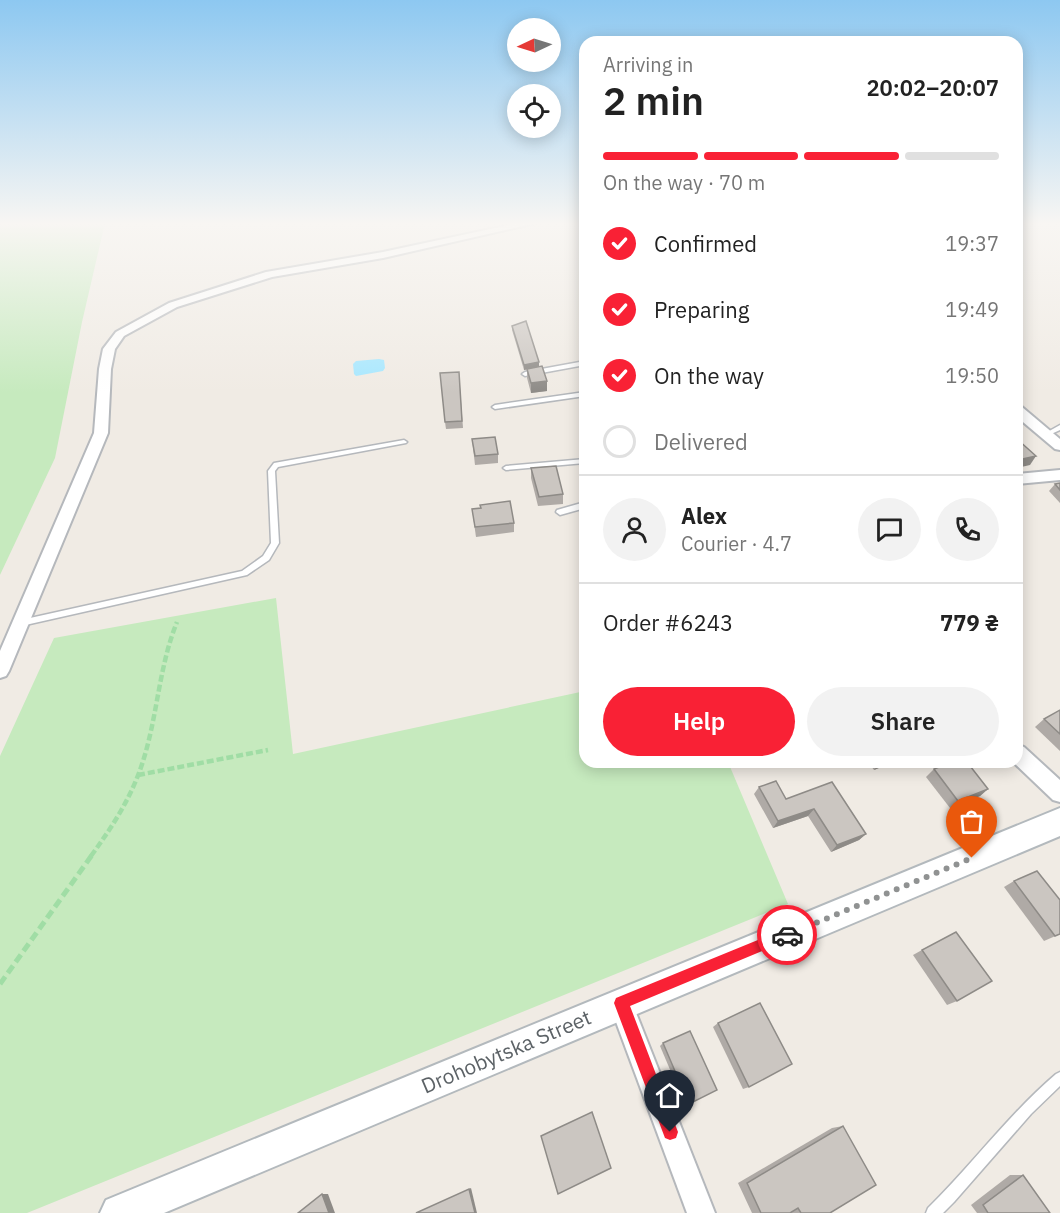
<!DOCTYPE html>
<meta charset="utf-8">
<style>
:root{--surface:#fff;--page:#f2f2f2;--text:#222;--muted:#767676;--line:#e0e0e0;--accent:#f92135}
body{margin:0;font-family:"IBM Plex Sans",sans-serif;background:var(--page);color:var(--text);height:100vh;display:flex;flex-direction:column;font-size:22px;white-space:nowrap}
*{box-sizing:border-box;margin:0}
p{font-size:20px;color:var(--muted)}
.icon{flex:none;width:33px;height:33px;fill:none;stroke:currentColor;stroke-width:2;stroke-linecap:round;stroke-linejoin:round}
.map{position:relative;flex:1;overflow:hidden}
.drawer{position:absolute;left:579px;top:36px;width:444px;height:732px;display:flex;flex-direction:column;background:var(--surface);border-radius:18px;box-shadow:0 3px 15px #0003}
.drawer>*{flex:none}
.needle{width:39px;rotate:266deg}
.buttons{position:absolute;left:507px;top:18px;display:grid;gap:12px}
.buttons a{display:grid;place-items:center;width:54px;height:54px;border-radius:50%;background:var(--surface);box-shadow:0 3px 15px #0003;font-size:30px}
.pin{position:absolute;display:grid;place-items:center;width:51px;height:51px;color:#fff;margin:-62px -26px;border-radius:50% 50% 50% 0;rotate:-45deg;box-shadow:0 0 6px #0007}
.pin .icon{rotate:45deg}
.courier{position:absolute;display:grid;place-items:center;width:60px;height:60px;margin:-30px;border:4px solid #f92135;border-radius:50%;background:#fff;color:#222;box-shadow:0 2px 8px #0007}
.head em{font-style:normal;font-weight:600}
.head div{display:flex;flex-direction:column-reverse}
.head{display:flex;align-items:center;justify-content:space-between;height:102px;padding:0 24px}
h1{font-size:39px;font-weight:600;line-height:45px}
.bar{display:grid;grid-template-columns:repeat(4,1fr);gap:9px 6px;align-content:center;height:72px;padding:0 24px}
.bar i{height:8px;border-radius:4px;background:var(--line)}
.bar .on{background:var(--accent)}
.bar p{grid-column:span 4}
.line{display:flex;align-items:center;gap:15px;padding:0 24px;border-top:2px solid var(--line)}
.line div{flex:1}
.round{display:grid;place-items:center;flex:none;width:63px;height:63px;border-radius:32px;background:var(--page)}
ol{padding:0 24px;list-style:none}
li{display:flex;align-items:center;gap:18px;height:66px}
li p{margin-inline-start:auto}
li .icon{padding:6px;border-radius:50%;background:var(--accent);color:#fff;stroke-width:4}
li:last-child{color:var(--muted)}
li i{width:33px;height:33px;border:3px solid var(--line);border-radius:50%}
.primary-button{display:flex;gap:12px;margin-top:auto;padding:12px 24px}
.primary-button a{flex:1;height:69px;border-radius:36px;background:var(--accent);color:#fff;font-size:24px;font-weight:600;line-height:69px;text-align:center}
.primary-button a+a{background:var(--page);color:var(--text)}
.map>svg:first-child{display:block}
.green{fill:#c6eabe}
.water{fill:#a5e7ff}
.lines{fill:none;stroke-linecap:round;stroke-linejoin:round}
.lane-casing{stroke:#b5b8bc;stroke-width:3}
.street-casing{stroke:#b5b8bc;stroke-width:4}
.secondary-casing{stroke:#b3b9bd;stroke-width:4}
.path-far1{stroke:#a0dda5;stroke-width:4.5;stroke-dasharray:7 3;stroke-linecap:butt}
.path{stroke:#a0dda5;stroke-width:5;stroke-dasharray:9 4.5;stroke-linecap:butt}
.lane{fill:#fff;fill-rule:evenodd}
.street{fill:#fff;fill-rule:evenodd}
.secondary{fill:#fff;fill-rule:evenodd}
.wall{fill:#afaaa6}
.shaded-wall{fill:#8e8b87}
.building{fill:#cbc6c1;stroke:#8e8b87;stroke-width:1.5}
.route{fill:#f92135}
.done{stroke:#909292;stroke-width:6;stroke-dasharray:0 10.8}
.labels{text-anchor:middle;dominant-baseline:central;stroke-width:5;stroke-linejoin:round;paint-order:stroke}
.near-street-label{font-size:21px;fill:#5c6266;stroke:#fff}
</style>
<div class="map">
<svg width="1060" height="1213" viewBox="0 0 1060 1213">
<rect width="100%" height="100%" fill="#f0ebe4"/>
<!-- green -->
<g class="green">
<path d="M0 223H105L82 322 55 458 0 575Z"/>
<path d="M276 598 293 754 585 691V762H728L788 904 27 1213H0V756L54 638Z"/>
</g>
<!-- water -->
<path class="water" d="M379 359 384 360 385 368 383 371 356 376 354 374 353 364 356 361Z"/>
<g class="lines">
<!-- lane casing -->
<g class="lane-casing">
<g id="lane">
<path d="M585 361V365L525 376 522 374 525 372Z"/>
<path d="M585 392V396L495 409 492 407 495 405Z"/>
<path d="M1060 425V430L1049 435H1045L1044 434Z"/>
<path d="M404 440 407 442 406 443 278 467 275 471 279 543 269 560 247 575 21 626 18 625 17 623 18 621 21 620 242 571 263 556 271 543 268 471 274 463Z"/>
<path d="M585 459V463L506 470 503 468 506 466Z"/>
<path d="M585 502V508L560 515 556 512 557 510Z"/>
<path d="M1060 1072V1086L1031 1114 954 1202 943 1213H926L928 1208C972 1165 1009 1114 1056 1074Z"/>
</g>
</g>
<!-- street casing -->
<g class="street-casing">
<g id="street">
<path d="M518 223H536L383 258 272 277 177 307 124 336 115 349 111 369 108 433 9 671 6 676 0 678V651L94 433 99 369 103 349 116 332 169 303 266 272 383 252Z"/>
<path d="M1017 406 1022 407 1060 439V450L1055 449 1017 417Z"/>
<path d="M1060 470V480L1017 484V474Z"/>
<path d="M1017 744 1024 747 1060 780V802L1053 800 1013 762H1017Z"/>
<path d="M621 991 629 995 715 1213H687L609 1003 613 995Z"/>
</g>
</g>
<!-- secondary casing -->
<g class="secondary-casing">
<path id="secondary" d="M1060 808V836L164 1213H100L106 1200Z"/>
</g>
<!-- path-far1 -->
<g class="path-far1">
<path d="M138 775 268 750"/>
<path d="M91 856C115 823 135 792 146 751 158 708 160 664 177 622"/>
</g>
<!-- path -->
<path class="path" d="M0 984 92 855"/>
<!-- lane -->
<use href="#lane" class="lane"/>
<!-- street -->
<use href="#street" class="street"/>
<!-- secondary -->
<use href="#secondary" class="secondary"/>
</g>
<!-- wall -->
<g class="wall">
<path d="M512 326 539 366 547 381V391L531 393 527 378V369L524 370 512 330Z"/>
<path d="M459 372 463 428 446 429 445 422Z"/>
<path d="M472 439 498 454V463L475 465Z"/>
<path d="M531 468 563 494V504L538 506 531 478Z"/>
<path d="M1060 483V503L1049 491 1055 484Z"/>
<path d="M583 505H585V526L582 514Z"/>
<path d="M472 509 514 523V532L476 537Z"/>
<path d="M1060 710V751L1035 727 1044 719Z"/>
<path d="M868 762H893L874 770Z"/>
<path d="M934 769 988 789 980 796 950 808 926 777Z"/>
<path d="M832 782 866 834 859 840 831 852 808 816 773 828 754 794 759 787 786 799Z"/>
<path d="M1014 881 1060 934 1044 941 1004 887Z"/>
<path d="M922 950 957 1001 947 1005 913 955Z"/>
<path d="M718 1023 749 1087 743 1089 713 1027Z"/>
<path d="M663 1043 717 1090 685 1105 660 1046Z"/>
<path d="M843 1126 830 1213H752L738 1183 832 1128Z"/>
<path d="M1010 1175H1023L1050 1213H977L971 1205Z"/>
</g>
<!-- shaded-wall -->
<g class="shaded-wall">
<path d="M539 362V367L524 370V365Z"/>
<path d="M547 381V391L531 393V383Z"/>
<path d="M1036 456 1030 465 1017 468V461L1018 460Z"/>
<path d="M881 762H893L874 770Z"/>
<path d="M988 789 980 796 950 808 958 801Z"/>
<path d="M814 809 808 816 773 828 778 821Z"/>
<path d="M866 834 859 840 831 852 837 845Z"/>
<path d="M471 1188 477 1213H475L469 1189Z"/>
<path d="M322 1194H328L335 1213H329Z"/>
</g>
<!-- building -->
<g class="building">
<path d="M526 321 539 362 524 365 512 326Z"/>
<path d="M542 366 547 381 531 383 527 369Z"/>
<path d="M459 372 462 421 445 422 440 373Z"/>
<path d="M495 437 498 454 475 456 472 439Z"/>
<path d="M1017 439 1036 456 1018 460 1017 459Z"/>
<path d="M556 466 563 494 539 497 531 468Z"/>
<path d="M1060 483V490L1055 484Z"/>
<path d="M510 501 514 523 475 527 472 509 481 508 480 505Z"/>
<path d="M1060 710V734L1044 719Z"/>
<path d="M952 762H967L988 789 958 801 934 769Z"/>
<path d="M776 781 786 799 832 782 866 834 837 845 814 809 778 821 759 787Z"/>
<path d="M1037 871 1060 900V934L1055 936 1014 881Z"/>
<path d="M956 932 992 981 957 1001 922 950Z"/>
<path d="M760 1003 792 1064 749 1087 718 1023Z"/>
<path d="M690 1031 717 1090 689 1104 663 1043Z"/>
<path d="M592 1112 611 1168 558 1194 541 1136Z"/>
<path d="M843 1126 876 1185 830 1213H801L798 1208 790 1213H761L747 1183Z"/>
<path d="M1023 1175 1050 1213H988L983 1205Z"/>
<path d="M469 1189 475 1213H416Z"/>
<path d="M322 1194 329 1213H298Z"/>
</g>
<!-- sky -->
<linearGradient id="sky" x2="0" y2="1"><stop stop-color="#8dc8f1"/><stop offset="0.57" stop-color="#f8f6f3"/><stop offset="1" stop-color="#f8f6f3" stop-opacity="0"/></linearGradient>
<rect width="1060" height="393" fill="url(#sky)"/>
<!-- route -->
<path class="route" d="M787 928 791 930 793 935 791 939 630 1006 678 1132 676 1138 670 1140 665 1138 614 1003 616 998Z"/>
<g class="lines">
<!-- done -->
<path class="done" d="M787 935 972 858"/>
</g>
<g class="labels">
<!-- near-street labels -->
<g class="near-street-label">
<text transform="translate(506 1051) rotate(-23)">Drohobytska Street</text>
</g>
</g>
</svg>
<div class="buttons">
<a><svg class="needle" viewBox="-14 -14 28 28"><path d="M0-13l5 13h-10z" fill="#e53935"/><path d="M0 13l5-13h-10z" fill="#767676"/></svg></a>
<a><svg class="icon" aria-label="locate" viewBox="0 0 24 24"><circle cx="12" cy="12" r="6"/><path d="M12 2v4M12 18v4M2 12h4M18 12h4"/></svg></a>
</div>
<div class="pin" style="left:972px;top:858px;background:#ea580c"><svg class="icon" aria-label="bag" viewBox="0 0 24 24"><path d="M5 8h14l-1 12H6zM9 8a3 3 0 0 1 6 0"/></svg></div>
<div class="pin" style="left:670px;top:1132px;background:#1f2937"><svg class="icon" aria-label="home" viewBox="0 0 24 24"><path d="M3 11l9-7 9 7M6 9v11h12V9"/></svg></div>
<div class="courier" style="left:787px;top:935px"><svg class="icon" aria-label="car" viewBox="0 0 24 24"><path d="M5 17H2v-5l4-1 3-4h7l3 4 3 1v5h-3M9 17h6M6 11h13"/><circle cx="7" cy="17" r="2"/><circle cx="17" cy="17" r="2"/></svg></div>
<section class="drawer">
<div class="head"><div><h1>2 min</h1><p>Arriving in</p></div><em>20:02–20:07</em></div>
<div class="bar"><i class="on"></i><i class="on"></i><i class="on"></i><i></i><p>On the way · 70 m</p></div>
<ol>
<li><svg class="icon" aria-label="check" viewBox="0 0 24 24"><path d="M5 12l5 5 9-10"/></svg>Confirmed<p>19:37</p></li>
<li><svg class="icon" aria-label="check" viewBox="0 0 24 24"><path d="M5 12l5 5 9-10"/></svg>Preparing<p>19:49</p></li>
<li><svg class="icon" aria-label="check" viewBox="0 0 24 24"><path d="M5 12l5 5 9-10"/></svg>On the way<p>19:50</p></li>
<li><i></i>Delivered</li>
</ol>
<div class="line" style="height:108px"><a class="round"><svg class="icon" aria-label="person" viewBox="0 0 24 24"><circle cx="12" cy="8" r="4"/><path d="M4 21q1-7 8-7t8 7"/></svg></a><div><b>Alex</b><p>Courier · 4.7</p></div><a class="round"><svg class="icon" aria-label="chat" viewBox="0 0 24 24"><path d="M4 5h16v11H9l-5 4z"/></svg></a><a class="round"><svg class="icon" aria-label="phone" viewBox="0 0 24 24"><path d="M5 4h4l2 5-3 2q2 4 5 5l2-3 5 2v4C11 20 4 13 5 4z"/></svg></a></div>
<div class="line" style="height:78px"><div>Order #6243</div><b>779 ₴</b></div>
<div class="primary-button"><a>Help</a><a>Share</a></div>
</section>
</div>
